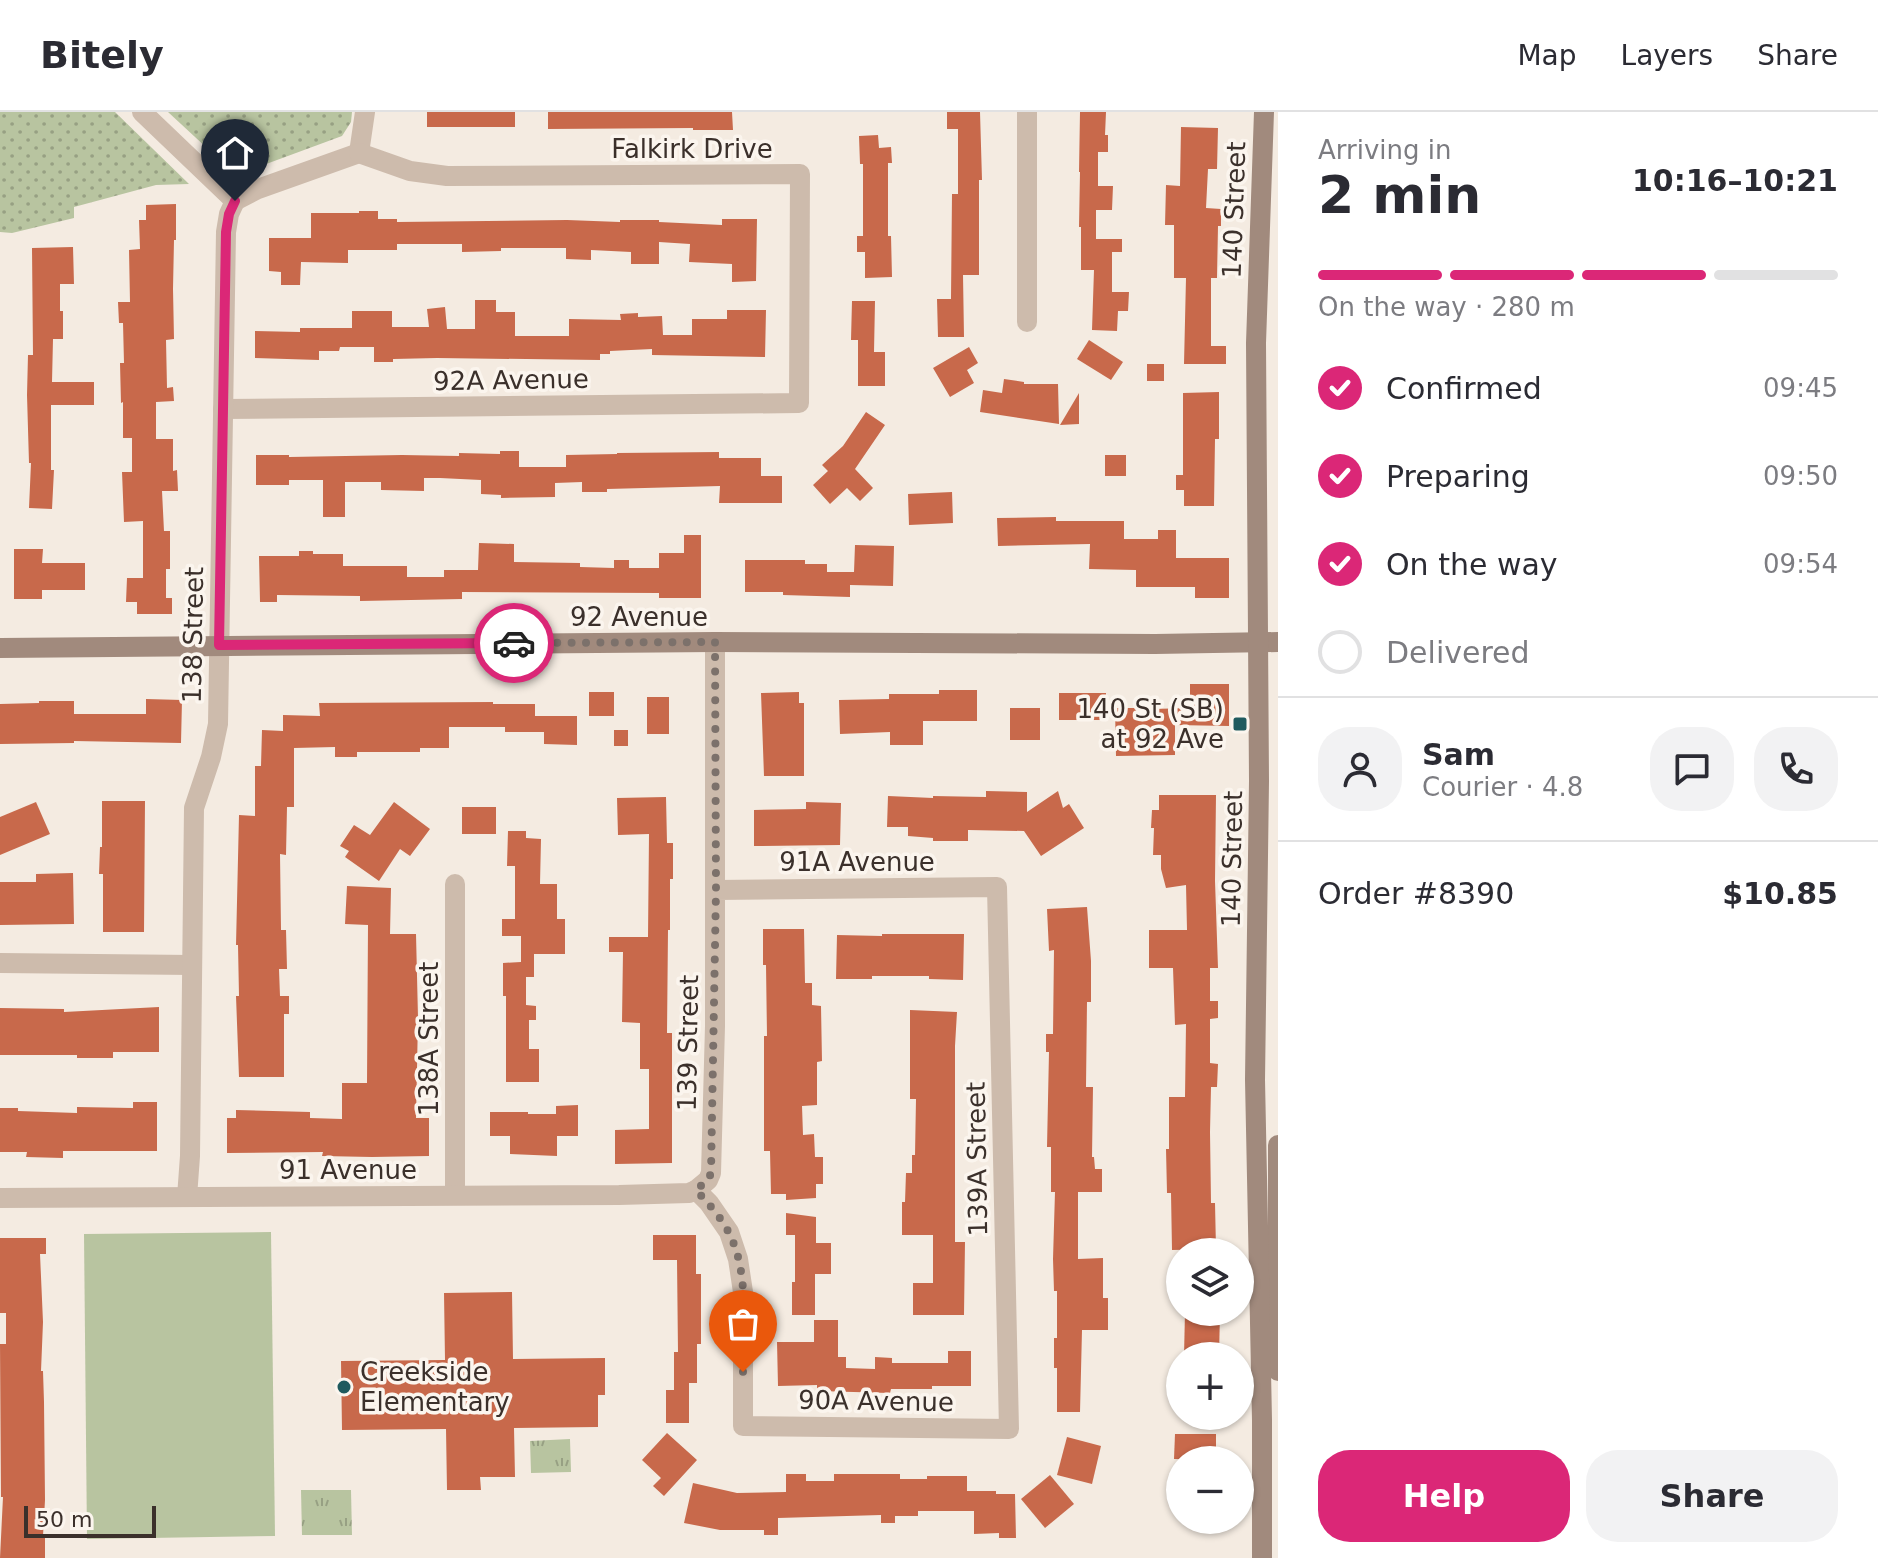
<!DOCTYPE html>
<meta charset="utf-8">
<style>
:root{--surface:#fff;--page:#f2f2f3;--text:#2b2b33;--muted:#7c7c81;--line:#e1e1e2;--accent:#db2777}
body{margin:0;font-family:"DejaVu Sans",sans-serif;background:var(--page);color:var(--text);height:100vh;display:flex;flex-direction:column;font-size:30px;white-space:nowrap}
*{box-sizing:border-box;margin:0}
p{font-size:26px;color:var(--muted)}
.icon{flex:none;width:44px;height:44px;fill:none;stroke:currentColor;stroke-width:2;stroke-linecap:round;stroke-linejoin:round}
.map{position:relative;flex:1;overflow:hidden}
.side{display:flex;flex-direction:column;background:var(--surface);width:600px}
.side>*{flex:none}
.fabs{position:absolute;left:1166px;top:1126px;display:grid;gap:16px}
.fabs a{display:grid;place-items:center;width:88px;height:88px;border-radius:50%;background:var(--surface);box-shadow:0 2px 6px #0004;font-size:40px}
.scale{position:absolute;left:24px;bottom:20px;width:132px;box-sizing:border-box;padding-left:8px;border:4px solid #3b302b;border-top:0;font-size:22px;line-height:28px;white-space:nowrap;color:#3b302b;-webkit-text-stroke:6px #fbf5ee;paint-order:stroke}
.pin{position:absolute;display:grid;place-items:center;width:68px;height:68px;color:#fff;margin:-82px -34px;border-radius:50% 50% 50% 0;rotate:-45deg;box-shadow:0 0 8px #0007}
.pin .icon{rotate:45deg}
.courier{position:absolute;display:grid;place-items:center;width:80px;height:80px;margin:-40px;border:6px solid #db2777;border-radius:50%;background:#fff;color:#222;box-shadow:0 2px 10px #0007}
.summary em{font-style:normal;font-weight:800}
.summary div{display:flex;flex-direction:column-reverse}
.summary{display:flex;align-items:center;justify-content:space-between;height:136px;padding:0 40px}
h1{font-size:52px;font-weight:800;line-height:60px}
.bar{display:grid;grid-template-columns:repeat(4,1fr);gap:12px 8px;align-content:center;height:96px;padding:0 40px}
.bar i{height:10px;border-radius:6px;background:var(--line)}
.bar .on{background:var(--accent)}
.bar p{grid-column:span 4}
.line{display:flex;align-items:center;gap:20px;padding:0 40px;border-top:2px solid var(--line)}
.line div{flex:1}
.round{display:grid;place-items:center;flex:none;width:84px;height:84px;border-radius:32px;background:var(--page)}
ol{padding:0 40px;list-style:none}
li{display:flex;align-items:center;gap:24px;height:88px}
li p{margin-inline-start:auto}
li .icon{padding:8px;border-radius:50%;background:var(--accent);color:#fff;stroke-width:4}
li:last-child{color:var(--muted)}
li i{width:44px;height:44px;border:4px solid var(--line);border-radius:50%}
.cta{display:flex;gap:16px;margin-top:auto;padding:16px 40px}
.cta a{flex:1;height:92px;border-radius:32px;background:var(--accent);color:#fff;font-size:32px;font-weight:800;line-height:92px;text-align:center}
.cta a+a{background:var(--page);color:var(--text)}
header{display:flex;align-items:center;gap:48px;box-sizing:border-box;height:112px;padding:0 40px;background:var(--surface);border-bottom:2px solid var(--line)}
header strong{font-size:38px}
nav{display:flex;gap:44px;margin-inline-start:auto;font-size:28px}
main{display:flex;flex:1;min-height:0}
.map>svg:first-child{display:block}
.grass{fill:url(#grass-dots)}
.park{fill:url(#park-tufts)}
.pitch{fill:#b8c4a0}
.building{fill:#c8694b}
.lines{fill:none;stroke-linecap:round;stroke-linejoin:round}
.street{stroke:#cdbbac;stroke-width:20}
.secondary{stroke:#a18a7d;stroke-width:20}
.done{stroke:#7c716b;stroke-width:8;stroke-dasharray:0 14.4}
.route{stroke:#db2777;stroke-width:10}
.poi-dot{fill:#1f5a5e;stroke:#fbf5ee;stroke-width:3}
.labels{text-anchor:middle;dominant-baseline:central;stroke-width:7;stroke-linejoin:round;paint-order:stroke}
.street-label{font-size:26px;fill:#3b302b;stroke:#fbf5ee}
.poi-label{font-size:26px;fill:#3b302b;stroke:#fbf5ee;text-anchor:end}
</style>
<header>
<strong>Bitely</strong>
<nav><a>Map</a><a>Layers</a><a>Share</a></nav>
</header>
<main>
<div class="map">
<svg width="1278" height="1446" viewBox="0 0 1278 1446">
<defs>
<pattern id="grass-dots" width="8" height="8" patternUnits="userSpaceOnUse" patternTransform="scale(2)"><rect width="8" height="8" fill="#b8c4a0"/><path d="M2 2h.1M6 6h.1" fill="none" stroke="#97a083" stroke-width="1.8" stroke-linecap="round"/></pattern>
<pattern id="park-tufts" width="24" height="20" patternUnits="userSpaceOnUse" patternTransform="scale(2)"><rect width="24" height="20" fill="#b8c4a0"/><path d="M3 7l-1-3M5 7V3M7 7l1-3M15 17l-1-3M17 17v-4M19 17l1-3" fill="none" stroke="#97a083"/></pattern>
</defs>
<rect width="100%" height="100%" fill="#f4ebe1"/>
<!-- grass -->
<g class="grass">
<path d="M0 0H115L189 72 156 73 74 95V106L12 121 0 120Z"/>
<path d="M168 0H352L351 10 342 24 236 63Z"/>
</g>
<!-- park -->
<g class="park">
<path d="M570 1327 571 1360 531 1361 530 1329Z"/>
<path d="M301 1378H351L352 1423H302Z"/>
</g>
<!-- pitch -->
<path class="pitch" d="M271 1120 275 1424 87 1427 84 1122Z"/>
<!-- building -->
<g class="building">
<rect x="427" y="0" width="88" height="15"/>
<path d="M548 0H732L733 18H693V16L548 17Z"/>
<path d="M947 0H980L982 68H979V163H963L964 225H938L937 187H951L952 82H958V17H947Z"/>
<path d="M1080 0H1106L1105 23H1108V40H1098V74H1113L1112 98H1096V127H1122V140H1112V180H1129L1128 199H1118L1117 219 1092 218 1094 158H1081V115H1079L1080 60H1079Z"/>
<path d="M1181 15 1218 16 1217 57H1208L1206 96 1221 97V114H1218L1217 166H1211V234H1226V252H1184L1186 166H1174V113H1165L1166 73 1180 74Z"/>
<path d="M878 23 879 36 891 35 892 51H888V124H891L892 165 865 166V140H857V124H863V52H860L859 24Z"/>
<path d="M176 92V128H174L173 177 174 227 166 228 167 276 173 275 174 289 156 290V327H173V359L177 358 178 379H162L164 419H170V457H166V486H172V502H137V490H126L127 466H143V409L124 410 122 360H132V326H123V290L121 291 120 251H124L123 211H119L118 190H130L129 138 140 137 139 108H146V93Z"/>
<path d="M359 99H378V107H397V110L567 108 620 110V108H659V110L722 113V107H757L756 169 732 170V152L689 150 690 132 659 130V152H631V140L591 138V148L566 147V136H501V139L462 140V132H397V138H348V151L301 150 300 173H281V160L269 159V126H311V101H359Z"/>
<path d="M73 135 74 172H60V199H63V227H53L52 270H94V293H51V358H54L52 397 29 396 31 351H29L27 283 28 243H33L32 136Z"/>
<path d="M475 188H496V200H515V224H569V207L621 208 620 202 638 201V205L662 204 663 223H692V207H727V198H766L765 245 652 243V237L610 239V242H600V248L437 246 393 247V250H374V235H340L339 239H319V248L255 246V219L300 220V216H352V199H392V215H429L427 197 445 195 447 217H475Z"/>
<path d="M852 189H875L874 240H885V274H858V228H851Z"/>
<path d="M1089 228 1123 250 1111 268 1077 247Z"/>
<path d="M969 235 978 251 967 258 974 271 950 285 933 256Z"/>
<rect x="1147" y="252" width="17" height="17"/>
<path d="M1004 267 1024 270V272H1058L1059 312 980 300 983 278 1002 281Z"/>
<path d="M1219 280V327H1215L1214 394H1184V378H1176V363H1183V281Z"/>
<path d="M1079 281V312L1060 313Z"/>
<path d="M866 300 885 313 855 357 873 376 860 389 847 376 830 392 813 373 828 359 822 353 843 334Z"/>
<path d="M500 339H519V355H566V343L617 342V341L719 340V346H761V364H782V391H719L720 374 607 377V380H582V370L555 371V385L501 386V383L481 382V368L440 366H424V379L381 378V370H345V405H323V368H289V373H256V343H289V345L402 343 459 344V341L500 342Z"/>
<rect x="1105" y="343" width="21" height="21"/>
<path d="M952 380 953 411 909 413 908 382Z"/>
<path d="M1056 405V409H1124V427H1158V418H1176V446H1229V486H1195V475H1136V458L1089 457 1090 432 998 434 997 406Z"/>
<path d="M684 423H701V486H659V481L462 480V487L360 489V484L277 483V490H260L259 444H299V439H313V442H343V454H407V465H444V458H478L479 431 514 432V450L580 451V455L614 456V448H629V456H659V441H684Z"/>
<path d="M855 433 894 434 893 474 850 473V485L783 483V480H745V448H805V452H827V460H854Z"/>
<path d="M14 437H43L42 451H85V478H42V487H14Z"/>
<path d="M1190 572H1229V614L1175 613V643L1116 644 1115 596H1137V585H1151L1152 597 1190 596Z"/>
<path d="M939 578H977V609H923V633H890V620L840 622 839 588 889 587V582H939Z"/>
<rect x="589" y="580" width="25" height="24"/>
<path d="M799 580V591H804V664H764L761 581Z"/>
<rect x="1059" y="581" width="47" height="27"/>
<rect x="647" y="585" width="22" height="37"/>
<path d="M146 587 182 588 181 631 74 629V631L0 632V592L39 591V589H74V602H146Z"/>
<path d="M493 590V592H535V604H577V633L544 632V620H505V615H449V636H420V640H357V645H335V635L294 636V695H287L286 743 280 742 281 818H286L287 857H279L280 884H289V902H284V965H239L236 884H239L238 833H236L239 703 255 704V654H261L262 618 283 619V603L320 604 319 591Z"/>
<rect x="1010" y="596" width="30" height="32"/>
<rect x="614" y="618" width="14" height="16"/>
<path d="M986 679 1027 680V700L1058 679 1063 696 1069 692 1084 716 1041 744 1024 719 968 718V729H933V726L908 724V715H887L888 684 933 686V684L986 685Z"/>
<path d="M1159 683H1216L1215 769 1218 856H1210V889H1218V906L1210 907V951L1218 952 1217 975H1211L1210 1020 1211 1091H1215L1216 1137 1172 1138 1171 1081H1167L1166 1037H1169V985H1185L1186 912 1175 913 1173 856H1149V818H1187L1186 773 1166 776 1161 757V743H1153L1154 716H1151L1152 698H1159Z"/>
<path d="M666 685 667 731H673V767H670V818H668L667 921H672V1051L615 1052V1018L649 1017V957H640V911L622 910 623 840H609V825H648L649 722 618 723 617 686Z"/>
<path d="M102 689H145L144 820H103V762H99L100 735H102Z"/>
<path d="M36 690 50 722 0 743V705Z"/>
<path d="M394 690 430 717 410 744 400 737 379 769 345 745 349 739 340 734 354 713 370 723Z"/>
<path d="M806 690 841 691 840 733 754 734V698L806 697Z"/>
<rect x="462" y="695" width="34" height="27"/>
<path d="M508 719H526V726L541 727 540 772H557V807H565V842H534V865H526V893L536 894V908H529V937H539V970H506V884H503V851L521 850V824H502V807H515V754H507Z"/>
<path d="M73 761 74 812 0 813V770H36V762Z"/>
<path d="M347 774 391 776 390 822H416L418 906 416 1006H429V1044L372 1045 322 1044 323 1040 227 1041V1006H236V998L310 1000V1006L342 1007V971H367L368 813 345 812Z"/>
<path d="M1087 795 1091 849V890H1087L1086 975H1093L1092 1045H1094L1095 1057H1102V1080H1078V1147L1103 1146V1186H1108V1218H1082L1080 1300H1057V1256H1054V1226H1057V1179H1054L1053 1147 1055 1080H1051V1035H1047L1049 940H1046V922H1053L1054 838 1049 839 1047 797Z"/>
<path d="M763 817H804L805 871H812V893L821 894 822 949 817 950V993L802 994 803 1023 814 1022 815 1045H823V1072H816V1086L786 1088V1082H771L770 1039H764V924H767L766 853H763Z"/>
<path d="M882 822H964L963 868 929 867V864H872V867H836L837 823 882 824Z"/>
<path d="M159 895V940H113V946H77V943H0V896L64 897V900Z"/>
<path d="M910 898 957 900 955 934V1130H965L964 1203H913V1171H933V1123H902V1090H905L906 1061H912V1043H915L916 987H910Z"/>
<path d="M133 990H157V1039H63V1046L26 1045 27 1040H0V996H18V999L77 1001V995L133 996Z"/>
<path d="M578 993V1024H557V1044L510 1042V1024H490V1000H528V1002H556V994Z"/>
<path d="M786 1101 816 1105V1131H831V1162H815V1203H792V1170H795V1123H786Z"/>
<path d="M653 1123H696V1162H701V1232H697V1271H689V1311H666V1278H674V1240H678L677 1148H653Z"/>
<path d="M0 1126H46V1142H40L43 1210 41 1259H43L44 1290 45 1388 43 1424H45V1446H0L3 1385H1L0 1232H6V1201H0Z"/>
<path d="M512 1180 513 1247 605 1246V1283H598V1315L514 1316 515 1365H480L481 1378H447L446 1317 342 1318 341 1249 445 1248 444 1181Z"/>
<path d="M1185 1200H1220L1219 1244H1184Z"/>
<path d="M814 1208H838V1245H846V1256L875 1257V1245L892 1246V1251H948V1239H971V1274H932V1277H891L890 1281 817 1279V1273L778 1274 777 1230H814Z"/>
<path d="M667 1321 697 1348 664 1384 653 1374 661 1366 642 1348Z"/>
<path d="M1175 1322H1216V1348L1174 1347Z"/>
<path d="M1067 1325 1101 1334 1092 1372 1057 1363Z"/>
<path d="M786 1362H806V1369H834V1362H900V1367H927V1364H967V1379H996V1382H1015L1016 1426H999V1421L974 1422V1399H918V1404H895V1411H881V1403L778 1406V1423H764V1418H720L684 1411 693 1371 737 1381 786 1380Z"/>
<path d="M1050 1363 1074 1392 1045 1416 1021 1387Z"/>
</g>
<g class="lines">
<!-- street -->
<g class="street">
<path d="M142 0 235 89"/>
<path d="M1027 0V210"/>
<path d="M359 41 365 0"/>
<path d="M235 89 258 77 359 41"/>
<path d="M223 297 799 291 800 62 447 64 410 59 359 41"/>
<path d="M715 530V914L711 1061 708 1068 696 1078 709 1091 729 1120 738 1147 743 1180V1314L1009 1317 997 775 716 778"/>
<path d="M455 772V1083"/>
<path d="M0 851 192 853"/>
<path d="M187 1085 190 1044 194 696 211 645 218 612 226 120 229 102 235 89"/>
<path d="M0 1086 619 1083 689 1081 696 1078"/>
</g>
<!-- secondary -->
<g class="secondary">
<path d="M0 536 715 530 1155 532 1278 530"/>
<path d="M1278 1033V1259"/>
<path d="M1262 1446V1308L1255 968 1259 669 1256 231 1264 0"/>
</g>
</g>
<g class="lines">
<!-- done -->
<path class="done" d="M514 531 715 530 716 778 711 1061 708 1068 696 1078C708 1091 722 1106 730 1123 750 1164 742 1216 743 1260"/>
<!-- route -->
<path class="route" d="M235 89 229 102 226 120 219 533 514 531"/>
</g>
<!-- markers -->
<g class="poi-dot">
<rect x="1232" y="604" width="16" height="16" rx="4"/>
<circle cx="344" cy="1275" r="8"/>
</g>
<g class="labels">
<!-- street labels -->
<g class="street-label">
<text x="692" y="37">Falkirk Drive</text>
<text transform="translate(1234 98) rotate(-88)">140 Street</text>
<text transform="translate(511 268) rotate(-1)">92A Avenue</text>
<text x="639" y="505">92 Avenue</text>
<text transform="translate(193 523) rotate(-89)">138 Street</text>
<text transform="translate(1232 747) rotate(-89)">140 Street</text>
<text x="857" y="750">91A Avenue</text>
<text transform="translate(429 927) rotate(-90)">138A Street</text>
<text transform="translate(688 931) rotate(-89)">139 Street</text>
<text transform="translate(977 1047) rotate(-91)">139A Street</text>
<text x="348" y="1058">91 Avenue</text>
<text transform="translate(876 1289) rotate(1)">90A Avenue</text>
</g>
<!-- poi labels -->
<g class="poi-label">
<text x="1224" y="597">140 St (SB)<tspan x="1224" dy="30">at 92 Ave</tspan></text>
<text x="360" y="1260" text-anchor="start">Creekside<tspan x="360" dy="30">Elementary</tspan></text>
</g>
</g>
</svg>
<div class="fabs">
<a><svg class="icon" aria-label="layers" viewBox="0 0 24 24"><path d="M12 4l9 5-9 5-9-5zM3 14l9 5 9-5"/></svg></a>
<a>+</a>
<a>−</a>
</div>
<div class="scale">50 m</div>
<div class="pin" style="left:743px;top:1260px;background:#ea580c"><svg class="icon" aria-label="bag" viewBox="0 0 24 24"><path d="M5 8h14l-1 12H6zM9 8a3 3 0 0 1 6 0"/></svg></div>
<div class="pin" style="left:235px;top:89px;background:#1f2937"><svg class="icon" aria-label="home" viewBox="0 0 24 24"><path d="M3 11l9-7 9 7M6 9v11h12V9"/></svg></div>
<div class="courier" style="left:514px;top:531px"><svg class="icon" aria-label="car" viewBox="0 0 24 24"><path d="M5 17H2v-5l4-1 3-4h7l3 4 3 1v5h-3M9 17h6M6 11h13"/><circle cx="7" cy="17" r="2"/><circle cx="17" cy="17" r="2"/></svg></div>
</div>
<section class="side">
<div class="summary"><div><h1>2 min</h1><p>Arriving in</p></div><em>10:16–10:21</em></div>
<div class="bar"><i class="on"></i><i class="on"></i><i class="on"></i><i></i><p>On the way · 280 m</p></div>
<ol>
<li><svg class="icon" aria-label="check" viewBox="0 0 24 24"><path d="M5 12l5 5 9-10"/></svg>Confirmed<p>09:45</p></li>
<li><svg class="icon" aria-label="check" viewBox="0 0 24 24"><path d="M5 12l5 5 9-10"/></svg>Preparing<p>09:50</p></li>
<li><svg class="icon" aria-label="check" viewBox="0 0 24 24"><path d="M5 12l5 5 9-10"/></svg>On the way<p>09:54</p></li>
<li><i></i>Delivered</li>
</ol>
<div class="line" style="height:144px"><a class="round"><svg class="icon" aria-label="person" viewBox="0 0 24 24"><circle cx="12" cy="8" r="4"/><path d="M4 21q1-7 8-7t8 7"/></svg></a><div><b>Sam</b><p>Courier · 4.8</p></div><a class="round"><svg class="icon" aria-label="chat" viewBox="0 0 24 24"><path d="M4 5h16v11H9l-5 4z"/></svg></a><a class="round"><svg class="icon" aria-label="phone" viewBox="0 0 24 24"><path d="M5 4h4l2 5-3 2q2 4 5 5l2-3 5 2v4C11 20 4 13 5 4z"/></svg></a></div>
<div class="line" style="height:104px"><div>Order #8390</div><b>$10.85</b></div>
<div class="cta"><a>Help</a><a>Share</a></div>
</section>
</main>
